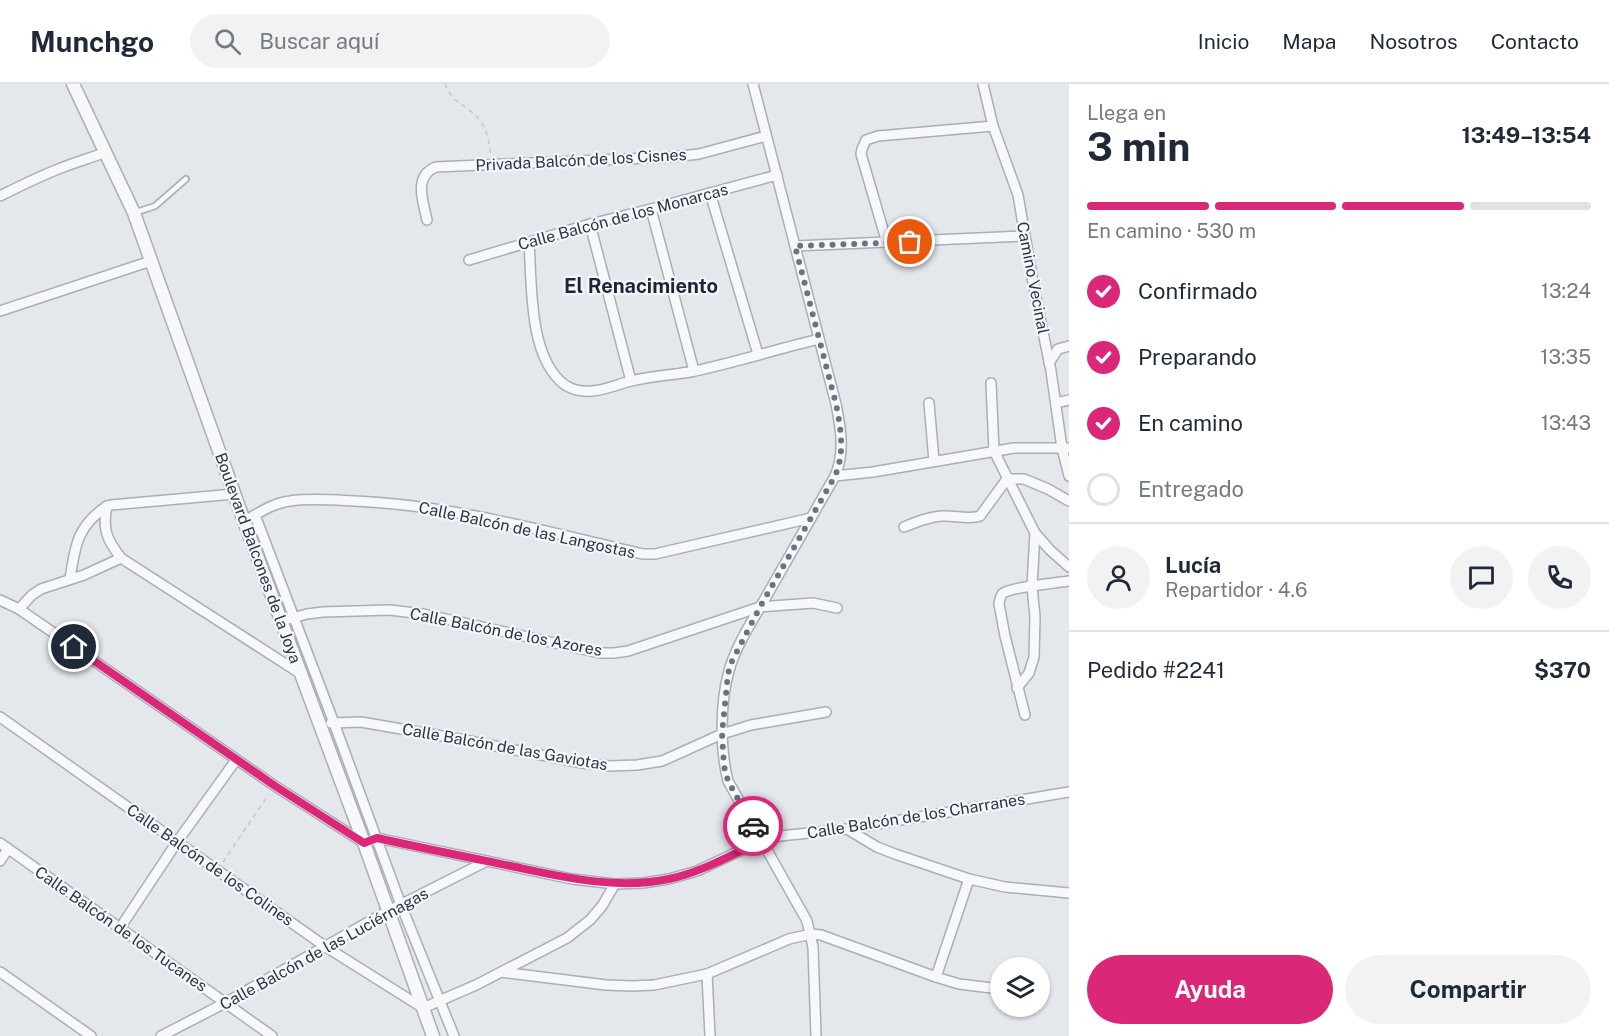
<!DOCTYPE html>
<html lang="es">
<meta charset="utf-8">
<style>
:root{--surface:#fff;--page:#f2f2f3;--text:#1f2937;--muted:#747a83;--line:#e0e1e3;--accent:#db2777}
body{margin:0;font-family:"Public Sans",sans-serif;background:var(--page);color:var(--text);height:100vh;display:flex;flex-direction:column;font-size:22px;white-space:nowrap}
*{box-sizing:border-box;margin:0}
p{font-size:20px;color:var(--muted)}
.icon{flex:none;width:33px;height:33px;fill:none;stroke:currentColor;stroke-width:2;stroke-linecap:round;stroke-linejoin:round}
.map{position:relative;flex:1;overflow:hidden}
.panel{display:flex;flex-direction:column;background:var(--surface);width:540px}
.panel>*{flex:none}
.fabs{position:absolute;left:990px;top:873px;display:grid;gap:12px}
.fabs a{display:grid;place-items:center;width:60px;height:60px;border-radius:50%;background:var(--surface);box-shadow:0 2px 4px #0004;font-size:30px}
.pin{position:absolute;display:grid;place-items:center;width:51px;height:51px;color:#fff;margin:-26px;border:3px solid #fff;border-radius:50%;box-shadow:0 2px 6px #0007}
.courier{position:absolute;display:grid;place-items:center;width:60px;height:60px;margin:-30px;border:4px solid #db2777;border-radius:50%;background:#fff;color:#222;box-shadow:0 2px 8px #0007}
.head em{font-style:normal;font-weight:700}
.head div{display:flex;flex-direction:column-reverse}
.head{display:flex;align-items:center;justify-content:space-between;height:102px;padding:0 18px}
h1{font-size:39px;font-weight:700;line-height:45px}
.bar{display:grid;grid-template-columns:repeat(4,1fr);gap:9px 6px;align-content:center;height:72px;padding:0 18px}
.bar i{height:8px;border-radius:4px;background:var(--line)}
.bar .on{background:var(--accent)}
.bar p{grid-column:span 4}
.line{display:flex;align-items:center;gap:15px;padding:0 18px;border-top:2px solid var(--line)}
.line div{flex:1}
.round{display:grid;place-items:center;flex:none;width:63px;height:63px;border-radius:32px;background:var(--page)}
ol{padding:0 18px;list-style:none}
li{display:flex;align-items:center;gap:18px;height:66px}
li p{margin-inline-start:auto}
li .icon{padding:6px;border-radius:50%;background:var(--accent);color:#fff;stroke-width:4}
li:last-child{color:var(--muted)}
li i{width:33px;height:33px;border:3px solid var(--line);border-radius:50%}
.button{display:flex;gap:12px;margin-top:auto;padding:12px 18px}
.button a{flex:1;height:69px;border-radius:36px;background:var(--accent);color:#fff;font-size:24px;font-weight:700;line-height:69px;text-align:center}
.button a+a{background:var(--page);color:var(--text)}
header{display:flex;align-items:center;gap:36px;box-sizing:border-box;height:84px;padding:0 30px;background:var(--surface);border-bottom:2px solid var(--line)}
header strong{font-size:28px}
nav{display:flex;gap:33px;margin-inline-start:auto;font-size:21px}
.search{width:420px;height:54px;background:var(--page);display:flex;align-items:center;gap:15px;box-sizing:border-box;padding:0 21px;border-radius:33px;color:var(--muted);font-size:22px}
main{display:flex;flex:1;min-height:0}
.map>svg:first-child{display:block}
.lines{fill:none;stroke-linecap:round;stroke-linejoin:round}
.service-casing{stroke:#a9aeb7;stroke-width:8}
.minor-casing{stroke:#a9aeb7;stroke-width:12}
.tertiary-casing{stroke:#a9aeb7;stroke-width:15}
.path{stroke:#c2c5cb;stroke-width:1.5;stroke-dasharray:4.5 4.5;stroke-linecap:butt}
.service{stroke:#f7f8fa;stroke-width:4.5}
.minor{stroke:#f7f8fa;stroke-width:9}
.tertiary{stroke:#f7f8fa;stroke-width:12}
.done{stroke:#6c737f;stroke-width:6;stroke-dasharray:0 10.8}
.route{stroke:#db2777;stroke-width:8}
.labels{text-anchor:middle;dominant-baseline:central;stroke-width:4.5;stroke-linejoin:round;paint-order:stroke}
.street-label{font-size:16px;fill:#2b3445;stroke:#f4f6f9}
.quarter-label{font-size:20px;font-weight:bold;fill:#1d2536;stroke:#f4f6f9}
</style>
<header>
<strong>Munchgo</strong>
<div class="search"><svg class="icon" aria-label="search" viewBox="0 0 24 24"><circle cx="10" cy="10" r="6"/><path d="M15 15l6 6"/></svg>Buscar aquí</div>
<nav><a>Inicio</a><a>Mapa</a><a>Nosotros</a><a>Contacto</a></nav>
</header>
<main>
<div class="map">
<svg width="1069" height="952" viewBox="0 0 1069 952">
<rect width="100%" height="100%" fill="#e4e7ec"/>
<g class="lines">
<!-- service casing -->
<g class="service-casing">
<path id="service" d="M134 129 155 122 186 95"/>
</g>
<!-- minor casing -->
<g class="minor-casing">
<g id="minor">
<path d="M753 0 836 320C841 345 845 369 835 392 812 432 789 472 766 513 754 534 735 563 729 587 720 618 720 665 728 697L807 837 813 863 816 952"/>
<path d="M983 0 993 42 1018 111 1034 204 1051 287 1062 364 1069 392"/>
<path d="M710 109 758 270"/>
<path d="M0 112C20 102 40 92 61 84 76 78 91 74 106 68"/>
<path d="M651 125 694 287"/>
<path d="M427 136C423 117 413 92 436 83L671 73 699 70 766 52"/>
<path d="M590 140 631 297"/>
<path d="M529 158C532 199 528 274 565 301 573 306 583 308 592 307 606 306 618 300 631 297 652 292 674 291 695 287 736 278 778 265 819 255"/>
<path d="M887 159 861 70 862 65 866 56 878 52 993 42"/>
<path d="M795 162 1025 152"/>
<path d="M469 176 590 140 651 125 777 91"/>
<path d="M0 227 151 177"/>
<path d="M1049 279 1058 265 1069 262"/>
<path d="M991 299 994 367 1035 449 1050 466 1069 483"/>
<path d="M929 319 934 377"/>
<path d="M1056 319 1069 316"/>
<path d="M835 392 873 388 1014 364H1069"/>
<path d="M234 410 111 421 107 422C102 445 107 456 121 474L301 590"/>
<path d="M255 431 334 639 401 821 454 952"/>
<path d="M244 437C259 429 273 419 290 417 311 414 334 416 354 417 452 421 548 448 643 470H655L811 434"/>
<path d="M904 443C916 438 928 433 941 432 955 431 968 436 980 432L1007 395H1024L1048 405 1069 417"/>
<path d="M70 495C75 462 77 442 107 422"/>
<path d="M0 516 19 525 32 511 41 505 84 491 121 474"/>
<path d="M19 525 275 702 364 759 377 754 572 795 615 800 643 799 669 795 697 787 761 757 780 752 847 745 1069 708"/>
<path d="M281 537 307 530 323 528 390 526 423 530 600 569H614L628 567 760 523 813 519 837 524"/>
<path d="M1017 604 1029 589 1034 573 1035 533 1032 502 1035 449"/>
<path d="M1025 631 1005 552 999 520C1000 516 1000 513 1002 510 1009 503 1057 499 1069 497"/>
<path d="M0 633 326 863 423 924 476 901 567 854 590 836 602 822 615 800"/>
<path d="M331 639 361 638 459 655 582 679 609 682 637 681 662 677 722 650 751 641 826 628"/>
<path d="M847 745 877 763 895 770 969 795 1005 803 1069 809"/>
<path d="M0 759 272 952"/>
<path d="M0 777 8 765"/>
<path d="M120 844 177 758 236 676"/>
<path d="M0 888 91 952"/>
<path d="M501 888 606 901 632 902 654 901 707 890 789 855 811 850 821 851 936 893 959 900 1000 905"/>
<path d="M707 890 710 952"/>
<path d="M936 893 969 795"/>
<path d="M161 952 225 919 388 827 487 777"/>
</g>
</g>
<!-- tertiary casing -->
<g class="tertiary-casing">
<path id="tertiary" d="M73 0 134 129 244 437 364 759 433 952"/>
</g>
<!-- path -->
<g class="path">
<path d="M445 0C452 21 471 22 481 38 488 48 489 60 491 71"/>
<path d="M223 778 269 710"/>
</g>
<!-- service -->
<use href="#service" class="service"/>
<!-- minor -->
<use href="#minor" class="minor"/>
<!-- tertiary -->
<use href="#tertiary" class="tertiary"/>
</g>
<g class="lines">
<!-- done -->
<path class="done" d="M753 742 728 697 724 682 722 650 728 590 731 579 760 523 835 392C845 369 841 345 836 320L795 162 910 158"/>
<!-- route -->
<path class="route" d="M74 563 275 702 364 759 377 754C422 764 467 773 511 782 563 793 616 806 669 795 702 788 731 771 761 757L753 742"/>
</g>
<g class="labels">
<!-- street labels -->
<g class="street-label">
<text transform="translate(581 76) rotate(-3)">Privada Balcón de los Cisnes</text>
<text transform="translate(623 133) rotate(-15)">Calle Balcón de los Monarcas</text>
<text transform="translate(1033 194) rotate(79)">Camino Vecinal</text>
<text transform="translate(527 446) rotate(12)">Calle Balcón de las Langostas</text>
<text transform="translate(258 474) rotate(70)">Boulevard Balcones de la Joya</text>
<text transform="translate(506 548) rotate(11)">Calle Balcón de los Azores</text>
<text transform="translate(505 663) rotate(10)">Calle Balcón de las Gaviotas</text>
<text transform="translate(916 732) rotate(-9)">Calle Balcón de los Charranes</text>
<text transform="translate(210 781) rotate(35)">Calle Balcón de los Colines</text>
<text transform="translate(121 845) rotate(35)">Calle Balcón de los Tucanes</text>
<text transform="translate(324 865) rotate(-29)">Calle Balcón de las Luciérnagas</text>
</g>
<!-- quarter labels -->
<g class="quarter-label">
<text x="641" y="202">El Renacimiento</text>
</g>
</g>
</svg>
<div class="fabs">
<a><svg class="icon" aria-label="layers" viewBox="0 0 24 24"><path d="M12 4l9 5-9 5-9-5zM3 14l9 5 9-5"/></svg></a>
</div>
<div class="pin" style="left:910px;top:158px;background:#ea580c"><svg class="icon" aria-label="bag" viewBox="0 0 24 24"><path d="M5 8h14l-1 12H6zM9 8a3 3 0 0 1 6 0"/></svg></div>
<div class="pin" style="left:74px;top:563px;background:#1f2937"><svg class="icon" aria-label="home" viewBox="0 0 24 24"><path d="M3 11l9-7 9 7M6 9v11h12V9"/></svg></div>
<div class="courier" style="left:753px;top:742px"><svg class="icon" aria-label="car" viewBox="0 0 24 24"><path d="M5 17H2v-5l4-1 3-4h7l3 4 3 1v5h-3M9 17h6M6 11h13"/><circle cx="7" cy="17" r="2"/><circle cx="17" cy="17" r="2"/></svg></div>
</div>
<section class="panel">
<div class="head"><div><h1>3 min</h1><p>Llega en</p></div><em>13:49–13:54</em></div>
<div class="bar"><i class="on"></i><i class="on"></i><i class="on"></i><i></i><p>En camino · 530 m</p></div>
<ol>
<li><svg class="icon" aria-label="check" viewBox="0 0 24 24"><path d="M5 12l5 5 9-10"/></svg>Confirmado<p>13:24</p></li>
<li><svg class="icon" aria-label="check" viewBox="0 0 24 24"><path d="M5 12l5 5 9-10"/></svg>Preparando<p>13:35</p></li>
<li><svg class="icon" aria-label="check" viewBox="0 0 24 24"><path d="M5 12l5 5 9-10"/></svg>En camino<p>13:43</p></li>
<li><i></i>Entregado</li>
</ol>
<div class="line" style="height:108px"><a class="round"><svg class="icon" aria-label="person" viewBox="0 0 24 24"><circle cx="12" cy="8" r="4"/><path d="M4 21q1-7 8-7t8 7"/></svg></a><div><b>Lucía</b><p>Repartidor · 4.6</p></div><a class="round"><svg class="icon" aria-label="chat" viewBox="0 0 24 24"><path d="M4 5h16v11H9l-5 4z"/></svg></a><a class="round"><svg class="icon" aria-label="phone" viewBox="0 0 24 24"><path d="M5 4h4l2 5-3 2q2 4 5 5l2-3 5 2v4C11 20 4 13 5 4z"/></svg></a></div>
<div class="line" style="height:78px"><div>Pedido #2241</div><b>$370</b></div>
<div class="button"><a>Ayuda</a><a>Compartir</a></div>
</section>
</main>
